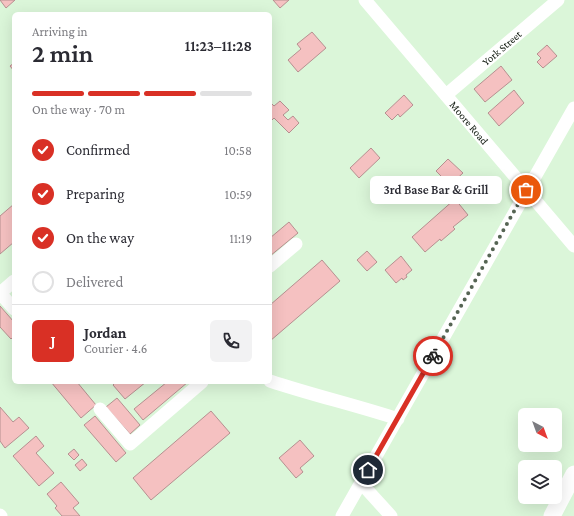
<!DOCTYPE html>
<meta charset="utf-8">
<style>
:root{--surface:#fff;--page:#f2f2f3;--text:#2b2b33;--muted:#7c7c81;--line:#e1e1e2;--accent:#d93025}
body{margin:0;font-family:"Crimson Pro",serif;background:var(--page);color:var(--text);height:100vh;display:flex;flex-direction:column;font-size:15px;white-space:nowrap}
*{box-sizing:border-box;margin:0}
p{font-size:13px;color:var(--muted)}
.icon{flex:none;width:22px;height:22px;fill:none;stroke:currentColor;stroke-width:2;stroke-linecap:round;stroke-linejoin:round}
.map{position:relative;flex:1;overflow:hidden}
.details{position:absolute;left:12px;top:12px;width:260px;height:372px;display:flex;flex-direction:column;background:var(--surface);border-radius:6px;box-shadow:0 4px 16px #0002}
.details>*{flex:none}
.needle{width:26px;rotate:139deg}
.buttons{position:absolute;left:518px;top:408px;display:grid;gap:8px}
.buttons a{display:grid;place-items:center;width:44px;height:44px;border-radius:6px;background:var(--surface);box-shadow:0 4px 16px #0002;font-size:20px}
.pin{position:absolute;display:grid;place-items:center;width:34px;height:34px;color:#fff;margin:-17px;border:2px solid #fff;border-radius:50%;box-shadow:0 1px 4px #0007}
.courier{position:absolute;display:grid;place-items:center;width:40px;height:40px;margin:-20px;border:3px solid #d93025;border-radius:50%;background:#fff;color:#222;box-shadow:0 1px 5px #0007}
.bubble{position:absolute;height:28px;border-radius:6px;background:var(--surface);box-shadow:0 4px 16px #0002;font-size:13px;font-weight:600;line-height:28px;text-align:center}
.headline em{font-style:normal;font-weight:600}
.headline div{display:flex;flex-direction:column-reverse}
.headline{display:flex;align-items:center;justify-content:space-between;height:68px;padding:0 20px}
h1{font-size:26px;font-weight:600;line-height:30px}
.bar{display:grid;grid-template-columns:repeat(4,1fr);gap:6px 4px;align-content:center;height:48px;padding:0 20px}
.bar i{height:5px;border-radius:3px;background:var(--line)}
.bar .active{background:var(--accent)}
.bar p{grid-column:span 4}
.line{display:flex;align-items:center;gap:10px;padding:0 20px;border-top:1px solid var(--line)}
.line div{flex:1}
.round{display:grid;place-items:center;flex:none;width:42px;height:42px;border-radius:6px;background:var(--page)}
ol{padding:0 20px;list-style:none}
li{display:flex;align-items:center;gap:12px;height:44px}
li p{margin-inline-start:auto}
li .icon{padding:4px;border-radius:50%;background:var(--accent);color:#fff;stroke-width:4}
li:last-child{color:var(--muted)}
li i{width:22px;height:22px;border:2px solid var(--line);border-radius:50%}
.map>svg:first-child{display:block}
.building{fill:#f5c1c1;stroke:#b69090}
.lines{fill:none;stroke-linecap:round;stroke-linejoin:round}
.minor{stroke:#fff;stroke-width:13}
.major{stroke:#fff;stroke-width:17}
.done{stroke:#566554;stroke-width:4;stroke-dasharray:0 7.2}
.route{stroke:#d93025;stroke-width:5}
.labels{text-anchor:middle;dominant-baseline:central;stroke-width:3;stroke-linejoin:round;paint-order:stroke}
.street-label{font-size:11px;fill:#0e170d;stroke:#fff}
</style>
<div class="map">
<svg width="574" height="516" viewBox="0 0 574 516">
<rect width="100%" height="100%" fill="#dbf6d9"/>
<!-- building -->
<g class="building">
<path d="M0 0H15L6 8Z"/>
<path d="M273 0H289L280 8Z"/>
<path d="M312 32 326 48 298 72 288 60 301 49 297 44Z"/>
<path d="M547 45 557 56 543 68 537 62 541 58 537 54Z"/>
<path d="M14 63V71L10 66Z"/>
<path d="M501 66 512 80 485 102 474 89Z"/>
<path d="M514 90 524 103 499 126 488 113Z"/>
<path d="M404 95 413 105 400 117 398 114 392 120 385 113Z"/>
<path d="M280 101 289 110 283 115 288 120 293 116 299 123 289 133 274 118 270 122V103H271L274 106Z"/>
<path d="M371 148 380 158 359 178 350 168Z"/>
<path d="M448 159 463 173 450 185 436 171Z"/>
<path d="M425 177 434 186 425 195 416 186Z"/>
<path d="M455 199 468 215 453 227 455 229 441 241 440 239 425 252 412 237Z"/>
<path d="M14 204V242L0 254V216Z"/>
<path d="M289 222 298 233 270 256V238Z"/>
<path d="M367 251 377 262 367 271 357 260Z"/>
<path d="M401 256 412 270 406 275 407 277 403 280 402 278 396 283 385 270Z"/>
<path d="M322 260 340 281 270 341V305Z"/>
<path d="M0 306 14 322V336L11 339 0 327Z"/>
<path d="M51 382H77L96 405 81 418Z"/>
<path d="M116 382H146L125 399 113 385Z"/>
<path d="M167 382H188L143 420 134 409Z"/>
<path d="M117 398 140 425 130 434 106 407Z"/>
<path d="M0 407 13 422 19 417 29 428 5 448 0 441Z"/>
<path d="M211 411 230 433 151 500 133 478Z"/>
<path d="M95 416 126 453 116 462 84 425Z"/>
<path d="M36 436 44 446 36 453 54 473 39 486 13 456Z"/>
<path d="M300 440 314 456 300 468 303 472 296 478 279 458Z"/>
<path d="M74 449 79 455 74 460 68 454Z"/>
<path d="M82 459 87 465 80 471 75 465Z"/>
<path d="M61 482 79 503 73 508 80 516H62L55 508 57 506 47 494Z"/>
</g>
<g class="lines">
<!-- minor -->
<g class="minor">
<path id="s1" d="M365 0 574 246"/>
<path id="s2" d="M446 95 558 0"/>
<path d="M270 266 296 244"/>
<path d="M14 281 0 293 14 309"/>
<path d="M270 381C312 395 355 405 398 419"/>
<path d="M100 409 130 444 202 382"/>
<path d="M361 483 391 516"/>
<path d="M0 515 1 516"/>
<path d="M342 516 574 108"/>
</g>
<!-- major -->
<path class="major" d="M552 516 574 474"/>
</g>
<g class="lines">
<!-- done -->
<path class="done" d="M433 356 526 190"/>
<!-- route -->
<path class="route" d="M368 470 433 356"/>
</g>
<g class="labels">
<!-- street labels -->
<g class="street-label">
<text stroke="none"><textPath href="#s2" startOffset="73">York Street</textPath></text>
<text stroke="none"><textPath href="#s1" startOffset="161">Moore Road</textPath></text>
</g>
</g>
</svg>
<div class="buttons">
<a><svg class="needle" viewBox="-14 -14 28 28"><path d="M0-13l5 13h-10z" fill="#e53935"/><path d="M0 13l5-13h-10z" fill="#7c7c81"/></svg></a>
<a><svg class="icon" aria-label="layers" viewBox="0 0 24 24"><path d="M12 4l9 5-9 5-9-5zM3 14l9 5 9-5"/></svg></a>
</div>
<div class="pin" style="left:526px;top:190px;background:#ea580c"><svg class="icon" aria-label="bag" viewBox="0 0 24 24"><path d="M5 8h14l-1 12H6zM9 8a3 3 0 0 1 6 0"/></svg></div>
<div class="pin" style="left:368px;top:470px;background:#1f2937"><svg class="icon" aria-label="home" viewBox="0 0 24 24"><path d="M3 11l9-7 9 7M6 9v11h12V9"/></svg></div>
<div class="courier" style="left:433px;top:356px"><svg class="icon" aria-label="bike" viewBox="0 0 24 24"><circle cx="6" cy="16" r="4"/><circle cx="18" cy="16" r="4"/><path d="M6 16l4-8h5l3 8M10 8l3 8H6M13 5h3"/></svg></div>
<div class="bubble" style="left:370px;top:176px;width:132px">3rd Base Bar &amp; Grill</div>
<section class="details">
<div class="headline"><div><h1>2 min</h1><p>Arriving in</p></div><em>11:23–11:28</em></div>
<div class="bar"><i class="active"></i><i class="active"></i><i class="active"></i><i></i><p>On the way · 70 m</p></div>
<ol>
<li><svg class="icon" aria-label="check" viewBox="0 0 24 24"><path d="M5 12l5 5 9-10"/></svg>Confirmed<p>10:58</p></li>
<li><svg class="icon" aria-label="check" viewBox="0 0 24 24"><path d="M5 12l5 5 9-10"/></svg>Preparing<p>10:59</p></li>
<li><svg class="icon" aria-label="check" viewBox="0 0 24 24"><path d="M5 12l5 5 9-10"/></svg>On the way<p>11:19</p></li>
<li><i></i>Delivered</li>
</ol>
<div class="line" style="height:72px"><b class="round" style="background:var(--accent);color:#fff">J</b><div><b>Jordan</b><p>Courier · 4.6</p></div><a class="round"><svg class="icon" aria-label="phone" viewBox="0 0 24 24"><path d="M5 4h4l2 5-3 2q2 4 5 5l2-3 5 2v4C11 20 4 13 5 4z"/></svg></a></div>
</section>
</div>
